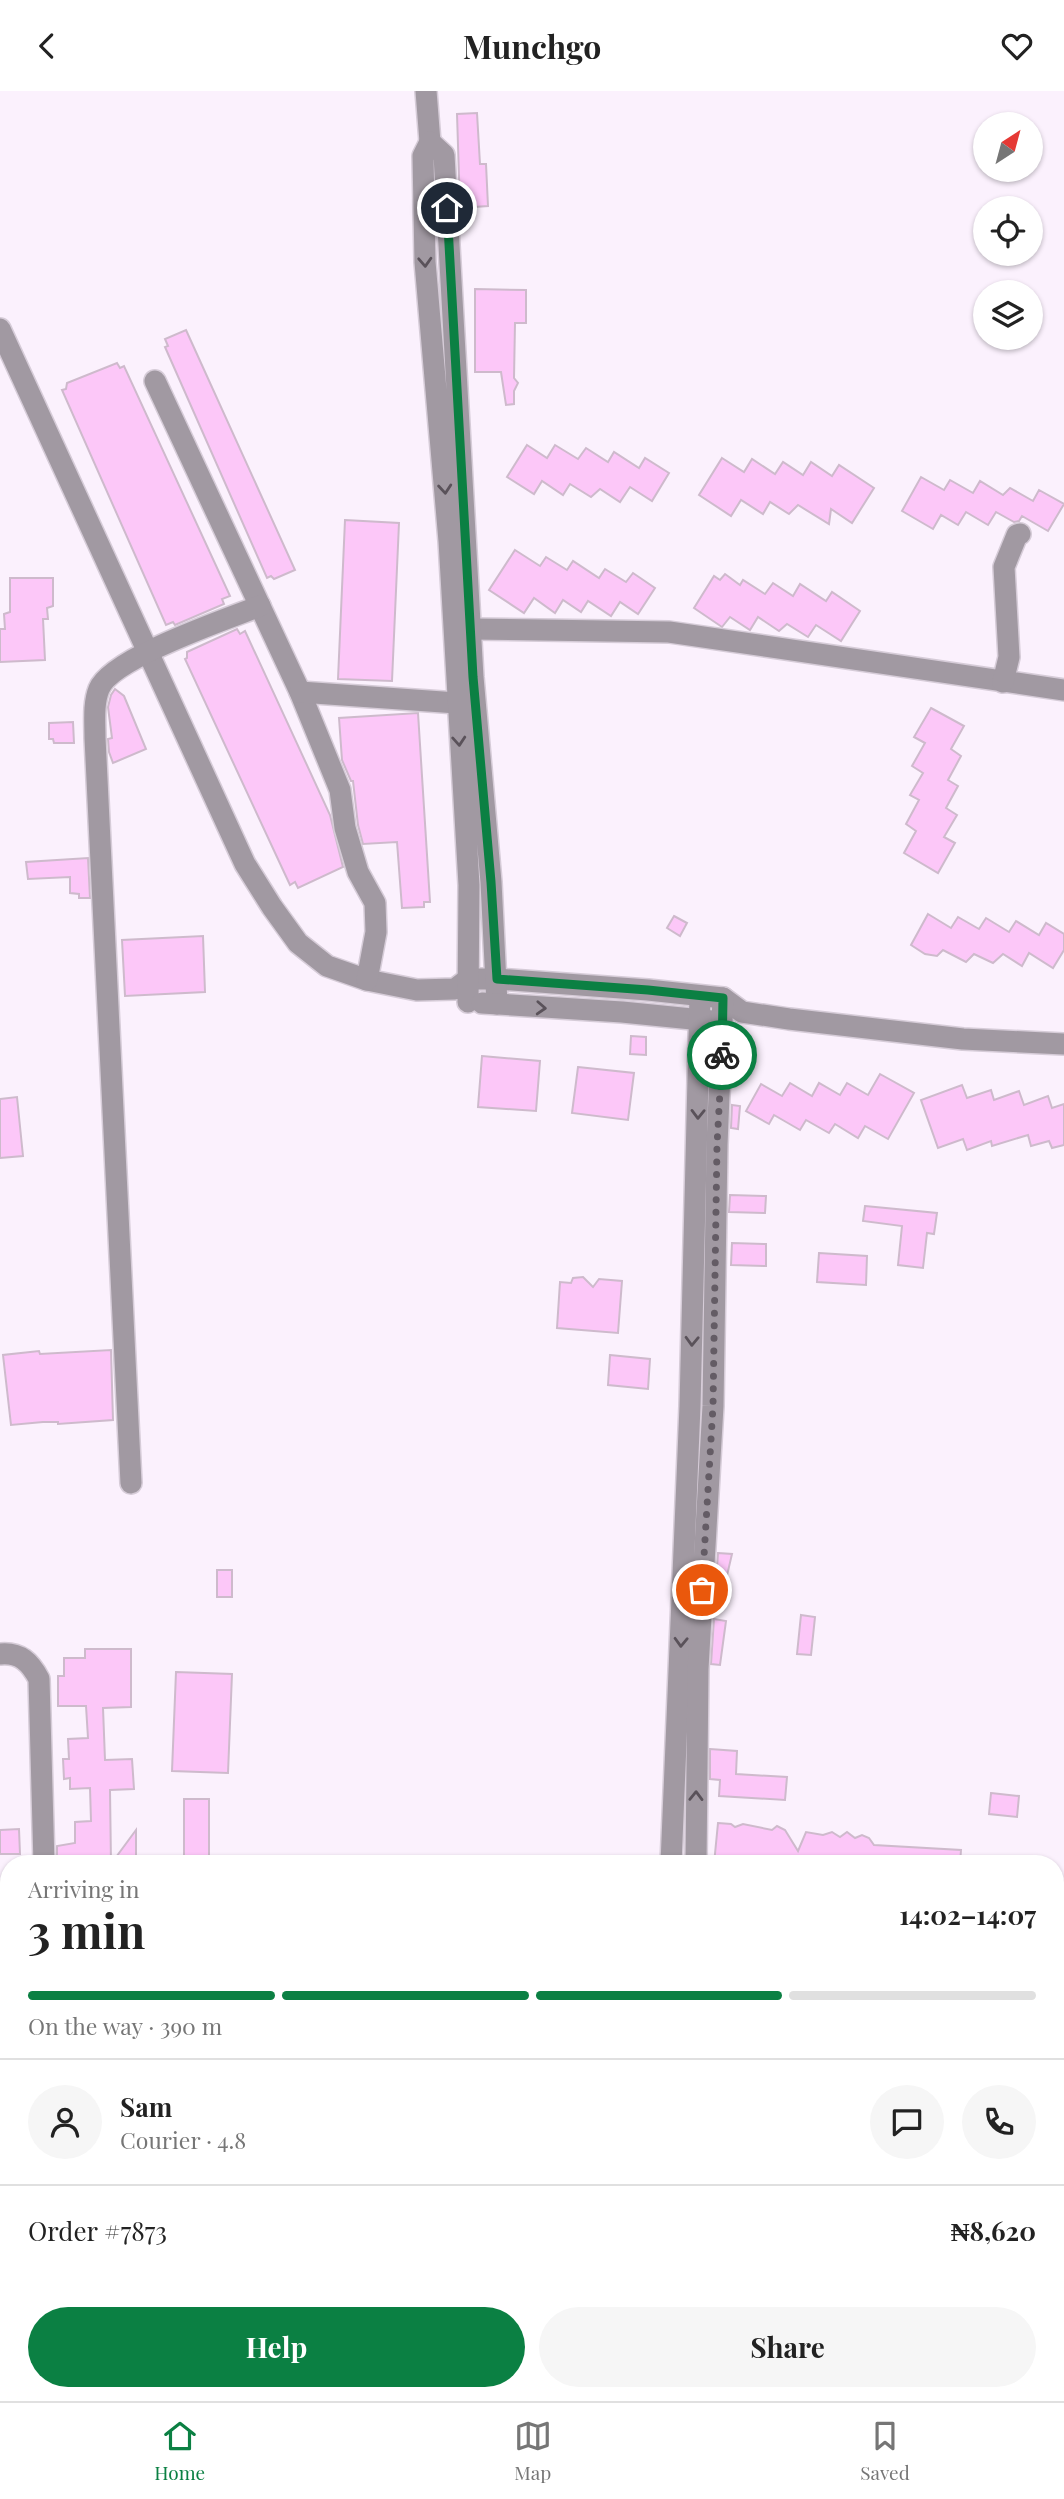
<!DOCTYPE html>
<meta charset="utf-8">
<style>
:root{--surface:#fff;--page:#f6f6f6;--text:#222;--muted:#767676;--line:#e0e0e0;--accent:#0b8043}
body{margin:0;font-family:"Playfair Display",serif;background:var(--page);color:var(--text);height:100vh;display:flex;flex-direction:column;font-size:26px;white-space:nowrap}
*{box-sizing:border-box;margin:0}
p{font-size:23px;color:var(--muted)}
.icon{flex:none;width:38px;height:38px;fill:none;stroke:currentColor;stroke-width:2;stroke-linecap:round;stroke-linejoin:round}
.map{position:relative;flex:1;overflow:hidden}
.details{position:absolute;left:0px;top:1764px;width:1064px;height:546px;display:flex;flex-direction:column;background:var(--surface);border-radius:28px 28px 0 0;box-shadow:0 2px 5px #0004}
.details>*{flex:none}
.needle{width:46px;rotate:36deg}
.fabs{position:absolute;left:973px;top:21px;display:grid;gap:14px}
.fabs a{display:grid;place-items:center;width:70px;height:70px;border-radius:50%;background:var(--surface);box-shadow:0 2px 5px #0004;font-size:35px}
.pin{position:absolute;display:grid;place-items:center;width:60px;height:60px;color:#fff;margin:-30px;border:4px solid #fff;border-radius:50%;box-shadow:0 2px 7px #0007}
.courier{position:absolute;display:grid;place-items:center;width:70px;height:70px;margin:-35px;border:5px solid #0b8043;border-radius:50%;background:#fff;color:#222;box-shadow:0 2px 9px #0007}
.headline em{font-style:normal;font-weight:700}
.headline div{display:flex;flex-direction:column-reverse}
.headline{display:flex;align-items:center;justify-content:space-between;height:119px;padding:0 28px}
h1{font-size:46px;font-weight:700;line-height:52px}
.bar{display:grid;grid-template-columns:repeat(4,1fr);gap:10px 7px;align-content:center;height:84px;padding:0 28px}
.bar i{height:9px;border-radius:5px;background:var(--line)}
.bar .active{background:var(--accent)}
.bar p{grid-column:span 4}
.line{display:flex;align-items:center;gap:18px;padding:0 28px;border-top:2px solid var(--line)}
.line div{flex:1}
.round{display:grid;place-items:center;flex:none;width:74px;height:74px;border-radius:37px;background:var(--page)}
.action{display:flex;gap:14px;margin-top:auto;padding:14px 28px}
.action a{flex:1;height:80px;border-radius:42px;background:var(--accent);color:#fff;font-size:28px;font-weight:700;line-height:80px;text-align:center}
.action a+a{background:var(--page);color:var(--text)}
header{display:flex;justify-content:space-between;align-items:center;height:91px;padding:0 28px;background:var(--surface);font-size:32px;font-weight:700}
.menu{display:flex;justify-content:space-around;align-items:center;height:98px;border-top:2px solid var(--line);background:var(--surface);font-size:19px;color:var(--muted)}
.menu a{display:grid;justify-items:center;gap:4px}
.menu .active{color:var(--accent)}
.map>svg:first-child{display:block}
.building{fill:#fcc7f8;stroke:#cebacc;stroke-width:2}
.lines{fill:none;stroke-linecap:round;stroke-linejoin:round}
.minor-casing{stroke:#d6ccd8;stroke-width:24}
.major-casing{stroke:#d6ccd8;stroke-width:24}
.highway-casing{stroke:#d6ccd8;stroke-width:24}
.minor{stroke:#a199a2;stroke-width:21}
.major{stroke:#5c4f5e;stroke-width:21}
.highway{stroke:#443646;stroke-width:21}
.oneway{stroke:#5a525a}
.done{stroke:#645c65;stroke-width:7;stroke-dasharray:0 12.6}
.route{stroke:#0b8043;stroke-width:9}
</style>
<header><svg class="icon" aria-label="back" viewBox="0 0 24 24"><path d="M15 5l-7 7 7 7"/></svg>Munchgo<svg class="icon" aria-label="heart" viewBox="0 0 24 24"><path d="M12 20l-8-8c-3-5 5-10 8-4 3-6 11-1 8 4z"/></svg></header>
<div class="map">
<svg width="1064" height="2310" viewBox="0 0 1064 2310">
<rect width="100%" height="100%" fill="#fbf1fd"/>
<!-- building -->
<g class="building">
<path d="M477 22 480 73H486L488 115 460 117 457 23Z"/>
<path d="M475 198 526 199V232H515L514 287 518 292 514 300V313L506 314 501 281H475Z"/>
<path d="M186 239 295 479 274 488 271 485 267 487 165 256 168 255 165 248Z"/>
<path d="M117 272 120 277 124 275 230 505 222 508 224 513 175 534 173 531 166 534 62 299 66 298 67 292Z"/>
<path d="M527 354 547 367 555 354 578 368 586 357 608 371 614 361 639 377 645 367 669 382 652 410 630 396 620 411 600 398 591 406 570 393 563 404 542 390 534 403 507 386Z"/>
<path d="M722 367 744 381 752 368 775 383 783 371 803 384 811 371 832 385 839 374 874 397 852 432 831 418 829 433 798 414 789 423 770 411 763 423 741 409 731 425 699 404Z"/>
<path d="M921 386 944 399 950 389 973 402 980 390 1003 404 1010 397 1033 410 1039 399 1064 413 1048 440 1022 425 1019 430 1014 431 996 421 988 434 966 421 958 434 941 424 933 438 902 420Z"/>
<path d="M345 429 399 432 392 590 338 588Z"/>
<path d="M515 459 540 475 546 466 567 479 573 470 599 487 605 478 626 491 633 482 655 497 638 523 620 511 611 525 588 510 581 521 563 509 555 522 534 507 524 522 489 499Z"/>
<path d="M725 483 740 494 743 489 765 503 773 492 793 505 800 493 826 510 832 501 860 520 841 550 816 534 808 546 787 533 779 540 758 526 750 539 730 526 722 536 694 517 714 485 720 489Z"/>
<path d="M10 487H53V515L47 517 48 528H43L45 569 0 571V538H5L4 523 10 521Z"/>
<path d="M237 538 240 543 245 540 330 724 343 776 298 797 295 791 290 794 185 568 187 567V561Z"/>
<path d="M115 598 124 605 146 658 113 672 109 661 108 648 112 647 108 616 111 604Z"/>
<path d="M931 617 964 635 951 658 961 665 948 689 958 695 946 717 957 724 944 746 955 752 938 782 904 762 916 740 906 733 919 709 910 704 923 682 912 675 925 652 914 646Z"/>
<path d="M418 622 430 811H424V816L402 817 397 751 363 753 358 734 353 690H351L342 669 339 627Z"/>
<path d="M73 631 74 652H54L53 648H49V632Z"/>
<path d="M88 767 90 807H79V803L70 802V786L28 788 26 771Z"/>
<path d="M928 823 951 837 958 826 979 838 986 827 1009 841 1016 830 1039 844 1046 832 1064 843V859L1053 877 1029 862 1022 875 1003 863 993 872 974 863 966 871 943 859 937 865 925 863 911 854Z"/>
<path d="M674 825 687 832 680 845 667 837Z"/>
<path d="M203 845 205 901 125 905 122 849Z"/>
<path d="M631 945 646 946V964L630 963Z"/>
<path d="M482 965 540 970 536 1020 478 1016Z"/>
<path d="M578 976 634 982 628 1029 572 1022Z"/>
<path d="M880 983 914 1002 888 1048 865 1035 858 1047 835 1033 829 1042 806 1029 800 1039 774 1024 769 1033 746 1020 761 993 782 1005 790 992 812 1005 819 992 840 1004 847 992 868 1004Z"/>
<path d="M962 994 967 1007 991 999 994 1009 1019 1000 1024 1014 1048 1005 1052 1017 1064 1013V1054L1052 1057 1049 1050 1031 1055 1028 1044 992 1055 991 1050 967 1059 963 1048 938 1057 921 1009Z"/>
<path d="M17 1006 23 1065 0 1067V1008Z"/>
<path d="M732 1014 740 1015 738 1038 731 1037Z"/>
<path d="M730 1104 766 1105 765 1122 729 1121Z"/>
<path d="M865 1115 937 1122 934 1143 927 1142 923 1177 898 1174 902 1135 863 1130Z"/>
<path d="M732 1152 766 1153V1175L731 1174Z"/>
<path d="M819 1162 867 1165 866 1194 817 1191Z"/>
<path d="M583 1186 593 1196 599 1188 622 1190 618 1242 557 1237 560 1191 571 1192 573 1187Z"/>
<path d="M111 1259 113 1329 58 1333V1331H43L11 1334 3 1264 39 1260 40 1263Z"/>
<path d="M610 1264 650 1268 648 1298 608 1294Z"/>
<path d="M718 1462 732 1463 725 1493 716 1491Z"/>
<rect x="217" y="1479" width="15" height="27"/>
<path d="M801 1524 815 1526 811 1564 797 1563Z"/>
<path d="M714 1528 726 1530 720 1574 711 1573Z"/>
<path d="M85 1558H131V1616L103 1617 105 1669 132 1668 134 1698 110 1699 111 1773H57V1755L75 1752V1731L91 1730 90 1697 70 1698V1687L64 1688 63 1668H69L68 1648 88 1647 86 1615H58V1585H64V1567H85Z"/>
<path d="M176 1581 232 1583 228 1682 172 1680Z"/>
<path d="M710 1658 737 1660 736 1683 787 1686 785 1709 719 1705 720 1689 710 1688Z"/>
<path d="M991 1702 1019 1705 1017 1726 989 1723Z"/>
<rect x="184" y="1708" width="25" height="62"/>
<path d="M718 1732 731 1733 735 1736 743 1733 772 1739 777 1735 785 1739 798 1760 806 1741 823 1744 832 1741 840 1746 847 1741 855 1747 862 1744 869 1747 874 1754 961 1759 960 1773H714Z"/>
<path d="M19 1738 20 1763H0V1739Z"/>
<path d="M136 1739V1773H111Z"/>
</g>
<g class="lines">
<!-- minor casing -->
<g class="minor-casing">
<g id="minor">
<path d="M426 0 430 51"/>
<path d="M0 238 245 773 272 816 298 852 327 875 367 889 417 899 455 898 468 888H497L648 899 723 907 742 921 789 928 963 948 1064 953"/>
<path d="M155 290 300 601 340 699 345 737 358 781 375 812 376 841 367 889"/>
<path d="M471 538 669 541 1064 599"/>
<path d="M1003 591 1009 566 1004 476 1017 444 1020 443"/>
<path d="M300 601 457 612"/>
<path d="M468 911 469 794 449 450 425 171 423 65 430 51 444 64 473 586 491 791 497 913"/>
<path d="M482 912 622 921 712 930"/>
<path d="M131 1392 95 647C95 631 93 613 99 598 111 567 227 528 260 515"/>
<path d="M0 1563C20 1561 30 1571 39 1588L44 1773"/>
<path d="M671 1773 690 1315 700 905"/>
<path d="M696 1773 698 1578 713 1315 717 1054 723 907"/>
<path d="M187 2310 194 2301"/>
<path d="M617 2310 623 2301"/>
<path d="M1052 2310 1064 2287"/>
</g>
</g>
<!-- major casing -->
<g class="major-casing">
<g id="major">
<path d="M0 1957H9"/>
<path d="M1055 2045 1064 2046"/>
<path d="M0 2050H9"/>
<path d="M1055 2135 1064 2136"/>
</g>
</g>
<!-- highway casing -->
<g class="highway-casing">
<g id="highway">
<path d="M0 1984 9 1985"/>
<path d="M0 2026 9 2027"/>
<path d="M1055 2073 1064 2074"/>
<path d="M1055 2114 1064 2115"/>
</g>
</g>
<!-- minor -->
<use href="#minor" class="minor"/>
<!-- major -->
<use href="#major" class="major"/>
<!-- highway -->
<use href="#highway" class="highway"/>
</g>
<!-- one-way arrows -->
<defs><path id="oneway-chevron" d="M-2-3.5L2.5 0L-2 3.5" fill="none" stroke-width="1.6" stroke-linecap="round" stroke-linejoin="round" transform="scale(1.75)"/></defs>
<g class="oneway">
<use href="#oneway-chevron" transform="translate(425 171) rotate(87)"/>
<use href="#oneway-chevron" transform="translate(445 398) rotate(85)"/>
<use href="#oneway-chevron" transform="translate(459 650) rotate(86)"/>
<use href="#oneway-chevron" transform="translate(541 917) rotate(3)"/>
<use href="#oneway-chevron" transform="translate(698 1023) rotate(91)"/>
<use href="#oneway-chevron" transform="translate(692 1250) rotate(92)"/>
<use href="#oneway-chevron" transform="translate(681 1551) rotate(92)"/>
<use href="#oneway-chevron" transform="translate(696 1705) rotate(-89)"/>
</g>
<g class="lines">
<!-- done -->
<path class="done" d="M702 1499 713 1315 717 1054 722 964"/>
<!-- route -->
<path class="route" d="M447 117 473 586 491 791 497 888 648 899 723 907 722 964"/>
</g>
</svg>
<div class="fabs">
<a><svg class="needle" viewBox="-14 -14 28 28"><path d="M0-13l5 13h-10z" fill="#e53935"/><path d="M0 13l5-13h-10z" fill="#767676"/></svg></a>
<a><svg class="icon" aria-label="locate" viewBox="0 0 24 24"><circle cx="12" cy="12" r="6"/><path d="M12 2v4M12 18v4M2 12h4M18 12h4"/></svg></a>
<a><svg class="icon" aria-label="layers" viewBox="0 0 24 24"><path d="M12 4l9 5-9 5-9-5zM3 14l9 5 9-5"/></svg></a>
</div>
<div class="pin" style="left:702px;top:1499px;background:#ea580c"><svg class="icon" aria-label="bag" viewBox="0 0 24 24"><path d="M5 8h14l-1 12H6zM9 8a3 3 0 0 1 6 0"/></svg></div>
<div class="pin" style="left:447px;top:117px;background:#1f2937"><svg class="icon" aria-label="home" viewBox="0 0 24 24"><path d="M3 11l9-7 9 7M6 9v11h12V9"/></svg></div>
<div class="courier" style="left:722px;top:964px"><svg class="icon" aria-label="bike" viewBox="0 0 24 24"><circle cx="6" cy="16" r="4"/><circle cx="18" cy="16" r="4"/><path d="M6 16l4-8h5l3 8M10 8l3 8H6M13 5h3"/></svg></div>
<section class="details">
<div class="headline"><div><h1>3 min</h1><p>Arriving in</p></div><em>14:02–14:07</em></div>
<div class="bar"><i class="active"></i><i class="active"></i><i class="active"></i><i></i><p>On the way · 390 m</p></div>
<div class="line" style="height:126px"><a class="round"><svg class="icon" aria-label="person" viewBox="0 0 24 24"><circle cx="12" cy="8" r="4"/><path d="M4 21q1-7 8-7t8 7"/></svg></a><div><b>Sam</b><p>Courier · 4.8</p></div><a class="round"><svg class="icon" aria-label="chat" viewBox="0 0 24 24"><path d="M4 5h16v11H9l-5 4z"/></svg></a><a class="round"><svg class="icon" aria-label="phone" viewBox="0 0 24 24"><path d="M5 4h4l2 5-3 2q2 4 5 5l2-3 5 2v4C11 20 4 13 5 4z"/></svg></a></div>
<div class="line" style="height:91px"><div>Order #7873</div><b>₦8,620</b></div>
<div class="action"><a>Help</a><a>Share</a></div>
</section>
</div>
<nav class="menu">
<a class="active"><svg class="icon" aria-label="home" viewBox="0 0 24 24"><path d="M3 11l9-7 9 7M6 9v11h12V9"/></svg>Home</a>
<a><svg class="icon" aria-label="map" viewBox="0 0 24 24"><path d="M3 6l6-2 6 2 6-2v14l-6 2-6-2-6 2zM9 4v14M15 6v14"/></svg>Map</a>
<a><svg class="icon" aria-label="saved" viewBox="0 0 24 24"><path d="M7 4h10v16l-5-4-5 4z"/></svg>Saved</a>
</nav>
